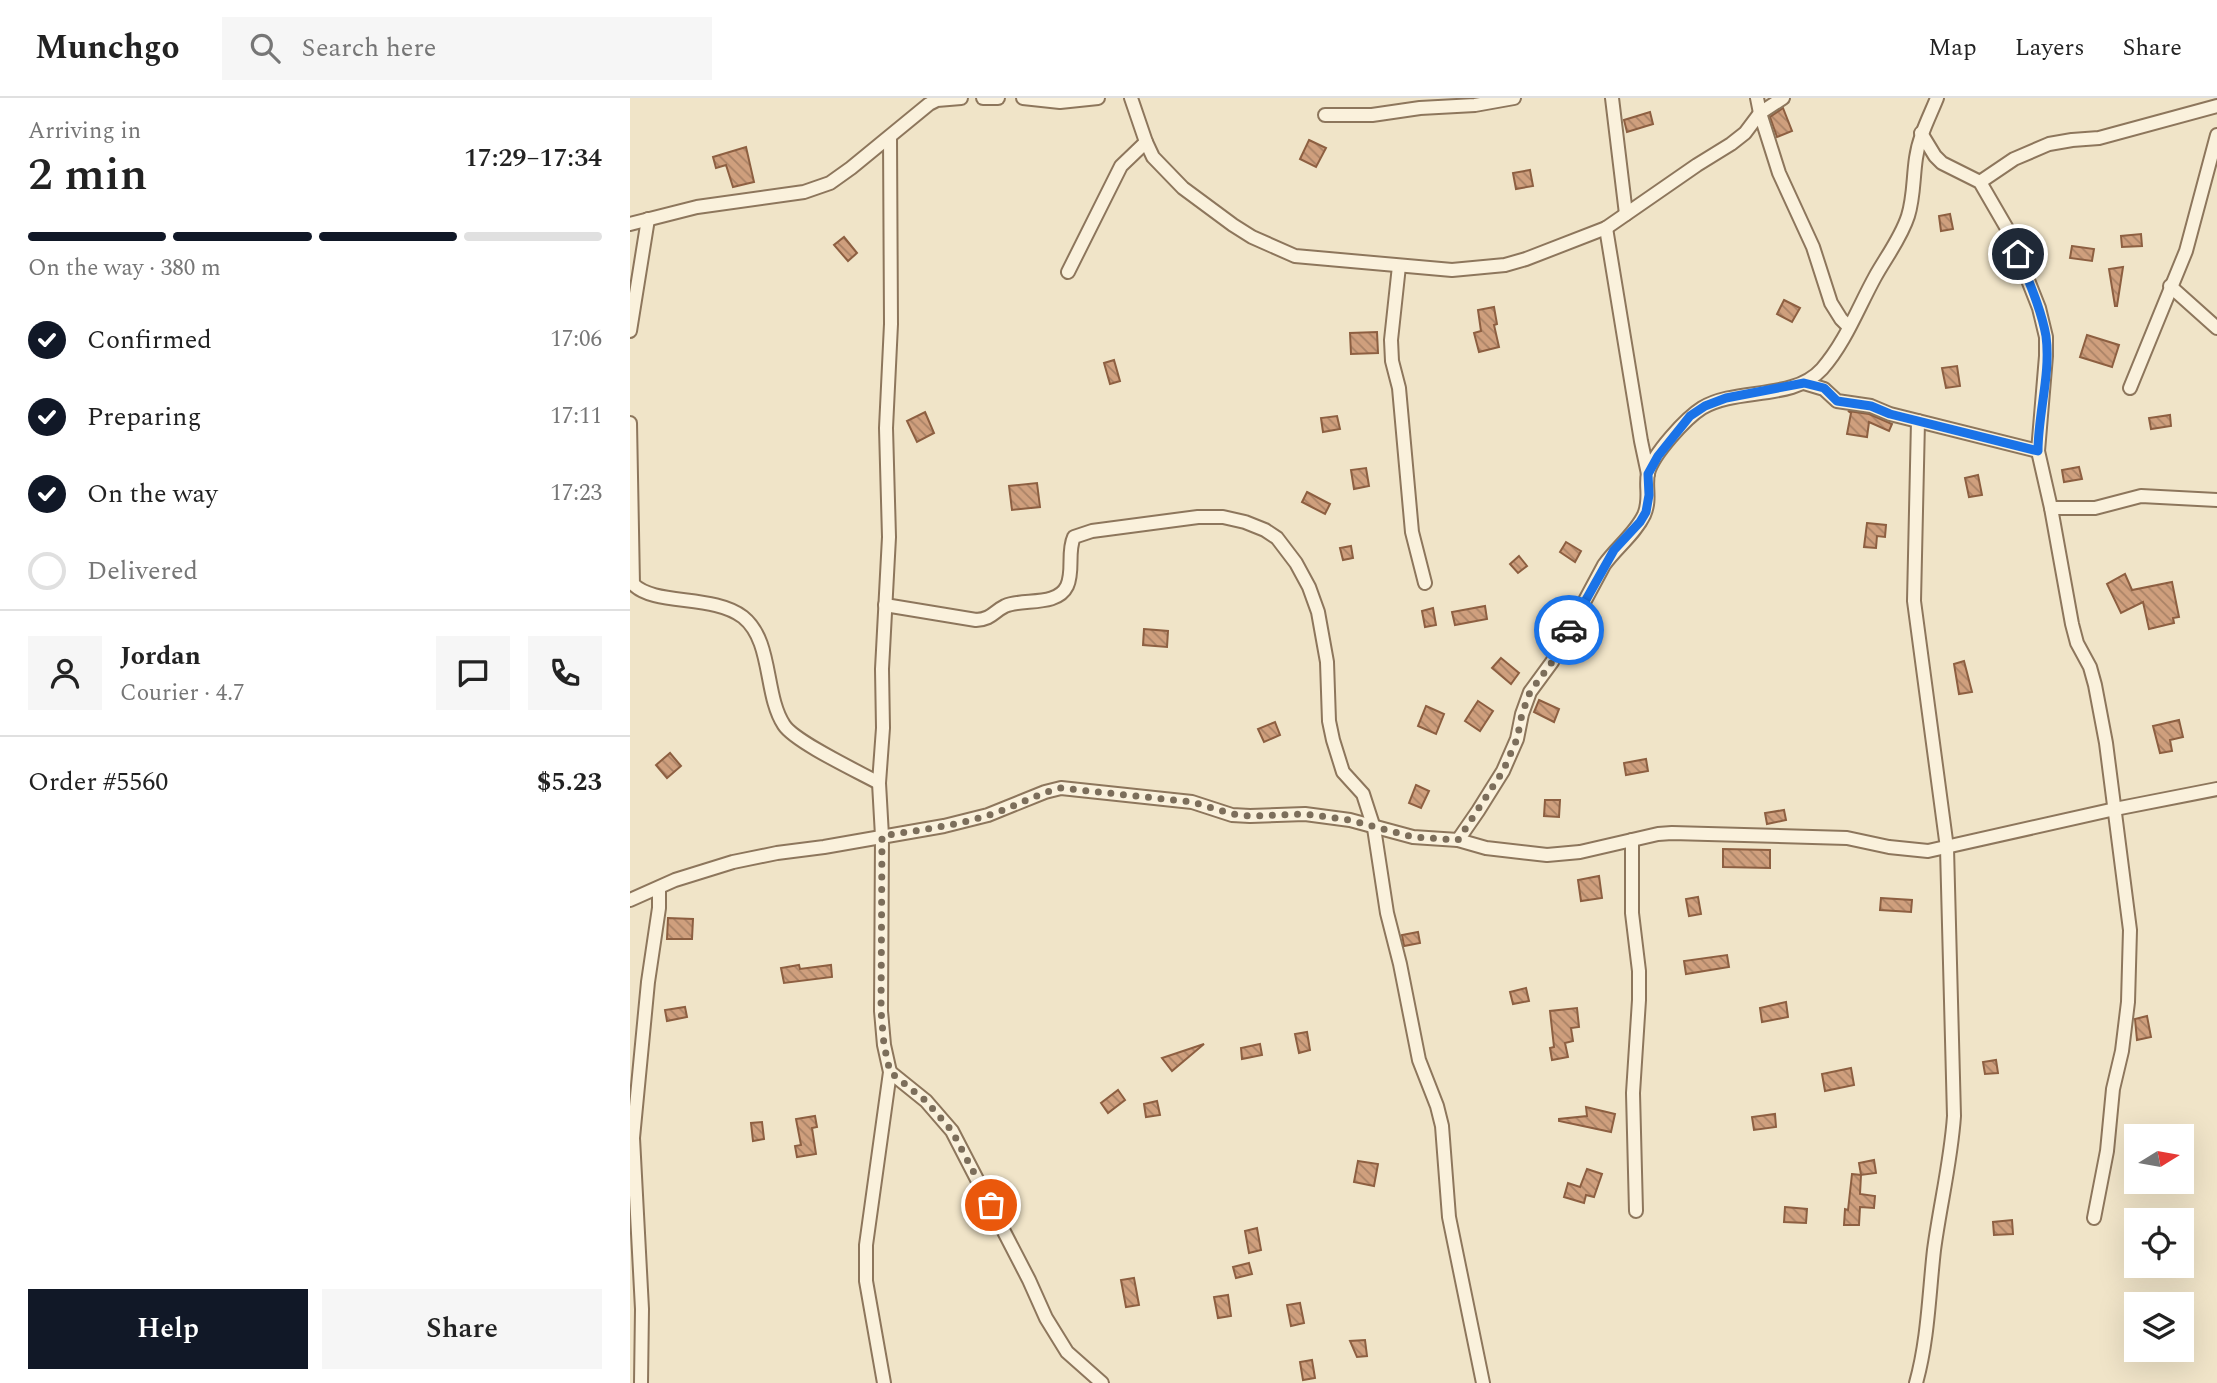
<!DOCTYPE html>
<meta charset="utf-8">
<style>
:root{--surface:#fff;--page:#f6f6f6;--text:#222;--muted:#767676;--line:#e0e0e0;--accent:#111827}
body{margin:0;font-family:Spectral,serif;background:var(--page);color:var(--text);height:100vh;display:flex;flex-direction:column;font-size:26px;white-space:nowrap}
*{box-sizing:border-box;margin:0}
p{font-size:23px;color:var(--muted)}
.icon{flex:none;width:38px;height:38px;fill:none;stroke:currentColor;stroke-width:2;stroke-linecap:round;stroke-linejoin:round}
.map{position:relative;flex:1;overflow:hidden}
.side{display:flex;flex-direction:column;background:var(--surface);width:630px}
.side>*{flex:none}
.needle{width:46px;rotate:79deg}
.tools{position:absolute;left:1494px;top:1026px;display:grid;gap:14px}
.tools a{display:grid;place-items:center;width:70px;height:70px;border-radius:0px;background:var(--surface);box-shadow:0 7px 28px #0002;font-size:35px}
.pin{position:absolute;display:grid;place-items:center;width:60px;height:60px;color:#fff;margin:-30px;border:4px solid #fff;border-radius:50%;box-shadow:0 2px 7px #0007}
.courier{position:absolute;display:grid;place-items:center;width:70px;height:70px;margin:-35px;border:5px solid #1a73e8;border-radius:50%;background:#fff;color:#222;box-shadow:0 2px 9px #0007}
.head em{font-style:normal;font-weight:600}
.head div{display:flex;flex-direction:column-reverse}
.head{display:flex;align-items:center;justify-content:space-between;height:119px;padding:0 28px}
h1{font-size:46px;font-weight:600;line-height:52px}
.bar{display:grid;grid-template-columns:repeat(4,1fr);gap:10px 7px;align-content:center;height:84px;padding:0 28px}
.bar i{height:9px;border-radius:5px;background:var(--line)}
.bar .current{background:var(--accent)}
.bar p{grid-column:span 4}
.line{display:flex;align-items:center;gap:18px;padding:0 28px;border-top:2px solid var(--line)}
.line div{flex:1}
.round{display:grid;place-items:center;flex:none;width:74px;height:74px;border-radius:0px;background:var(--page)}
ol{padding:0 28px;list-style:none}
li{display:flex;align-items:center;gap:21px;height:77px}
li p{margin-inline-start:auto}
li .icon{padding:7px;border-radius:50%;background:var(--accent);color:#fff;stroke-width:4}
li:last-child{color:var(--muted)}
li i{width:38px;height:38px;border:4px solid var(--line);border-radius:50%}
.action{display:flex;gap:14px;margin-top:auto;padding:14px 28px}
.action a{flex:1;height:80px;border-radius:0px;background:var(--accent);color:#fff;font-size:28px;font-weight:600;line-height:80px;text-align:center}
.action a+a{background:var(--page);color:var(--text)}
header{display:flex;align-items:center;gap:42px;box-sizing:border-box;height:98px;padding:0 35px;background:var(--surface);border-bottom:2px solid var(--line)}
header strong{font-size:33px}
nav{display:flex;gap:38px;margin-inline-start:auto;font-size:24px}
.search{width:490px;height:63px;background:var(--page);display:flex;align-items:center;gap:18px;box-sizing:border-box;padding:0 24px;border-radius:0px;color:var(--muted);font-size:26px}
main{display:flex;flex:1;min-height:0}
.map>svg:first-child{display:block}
.building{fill:url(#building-back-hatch);stroke:#8d5f41;stroke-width:2}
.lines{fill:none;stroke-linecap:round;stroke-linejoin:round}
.street-casing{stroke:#8d765c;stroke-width:16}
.street{stroke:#faf1dc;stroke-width:12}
.done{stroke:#7c6e5b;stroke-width:7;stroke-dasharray:0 12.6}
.route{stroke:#1a73e8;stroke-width:9}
</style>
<header>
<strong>Munchgo</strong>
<div class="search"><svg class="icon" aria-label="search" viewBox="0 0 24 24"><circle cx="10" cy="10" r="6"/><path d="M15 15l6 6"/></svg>Search here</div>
<nav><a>Map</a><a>Layers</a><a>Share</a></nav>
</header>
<main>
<section class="side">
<div class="head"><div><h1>2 min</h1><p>Arriving in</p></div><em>17:29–17:34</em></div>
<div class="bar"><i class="current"></i><i class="current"></i><i class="current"></i><i></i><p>On the way · 380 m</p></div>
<ol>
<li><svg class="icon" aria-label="check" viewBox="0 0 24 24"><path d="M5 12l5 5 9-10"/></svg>Confirmed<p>17:06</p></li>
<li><svg class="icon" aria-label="check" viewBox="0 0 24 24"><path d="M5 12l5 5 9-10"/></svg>Preparing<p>17:11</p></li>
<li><svg class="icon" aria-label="check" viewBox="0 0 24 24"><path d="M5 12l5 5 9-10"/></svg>On the way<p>17:23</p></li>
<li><i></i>Delivered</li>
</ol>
<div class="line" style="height:126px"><a class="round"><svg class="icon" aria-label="person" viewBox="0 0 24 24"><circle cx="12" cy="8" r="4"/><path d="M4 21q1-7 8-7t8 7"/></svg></a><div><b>Jordan</b><p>Courier · 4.7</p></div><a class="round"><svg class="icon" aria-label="chat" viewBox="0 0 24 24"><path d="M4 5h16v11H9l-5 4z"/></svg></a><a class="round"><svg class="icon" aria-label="phone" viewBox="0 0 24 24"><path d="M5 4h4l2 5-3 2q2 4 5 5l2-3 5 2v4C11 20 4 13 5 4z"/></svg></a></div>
<div class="line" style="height:91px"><div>Order #5560</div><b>$5.23</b></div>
<div class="action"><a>Help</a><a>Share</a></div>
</section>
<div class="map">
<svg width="1587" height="1285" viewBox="0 0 1587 1285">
<defs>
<pattern id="building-back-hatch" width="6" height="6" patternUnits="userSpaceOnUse" patternTransform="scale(1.75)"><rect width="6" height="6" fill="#cf9f7d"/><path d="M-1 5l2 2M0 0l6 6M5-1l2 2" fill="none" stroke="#a98266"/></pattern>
</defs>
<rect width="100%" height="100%" fill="#f0e4c8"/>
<!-- building -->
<g class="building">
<path d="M1153 10 1162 33 1147 39 1140 19Z"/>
<path d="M1020 14 1023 26 997 34 994 22Z"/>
<path d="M679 42 696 50 686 69 670 61Z"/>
<path d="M116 49 124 84 103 89 96 67 86 70 83 59Z"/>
<path d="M900 72 903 88 886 91 883 75Z"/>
<path d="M1320 116 1323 131 1311 133 1309 118Z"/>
<path d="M1511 136 1512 148 1492 149 1491 138Z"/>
<path d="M214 139 227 155 218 163 204 147Z"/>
<path d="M1442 148 1464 151 1462 163 1440 160Z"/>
<path d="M1493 169 1487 208H1485L1479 171Z"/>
<path d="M1154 202 1170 210 1162 224 1147 216Z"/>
<path d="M864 209 867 226 864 227 869 249 849 254 844 235 851 233 848 212Z"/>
<path d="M747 234 748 255 721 256 720 235Z"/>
<path d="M1457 237 1489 247 1482 269 1450 259Z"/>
<path d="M484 262 490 283 480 286 474 265Z"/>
<path d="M1327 268 1330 288 1316 290 1312 270Z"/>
<path d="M1218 313 1239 316 1262 326 1259 333 1239 324 1237 339 1217 336 1221 315Z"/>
<path d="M295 314 304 335 287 344 277 323Z"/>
<path d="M1540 317 1541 328 1521 331 1519 320Z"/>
<path d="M707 318 710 331 693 334 691 320Z"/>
<path d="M1449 369 1452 381 1434 384 1432 372Z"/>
<path d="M736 370 739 388 724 391 721 372Z"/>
<path d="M1348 377 1352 397 1339 399 1335 380Z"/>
<path d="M407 385 410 409 382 412 379 388Z"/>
<path d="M677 394 700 406 695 416 672 404Z"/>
<path d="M1237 425 1256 427 1255 439 1247 438 1246 450 1234 449Z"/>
<path d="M936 444 951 453 945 464 930 454Z"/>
<path d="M721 448 723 460 713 462 710 450Z"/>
<path d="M889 458 897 468 888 475 880 466Z"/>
<path d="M1495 476 1502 492 1542 484 1549 519 1543 520 1544 525 1519 531 1513 504 1491 515 1477 486Z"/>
<path d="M855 508 857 521 825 527 822 514Z"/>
<path d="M803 510 806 527 795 529 792 513Z"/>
<path d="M514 531 538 533 537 549 513 547Z"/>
<path d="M871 560 889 575 881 586 862 570Z"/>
<path d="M1334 563 1342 594 1329 596 1324 566Z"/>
<path d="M909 602 929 611 924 624 904 614Z"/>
<path d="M848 603 863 613 850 633 835 623Z"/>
<path d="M796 608 814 616 806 636 788 628Z"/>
<path d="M1549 622 1553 639 1540 642 1542 653 1530 655 1523 628Z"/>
<path d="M645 624 650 637 634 644 628 631Z"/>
<path d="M40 655 51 668 37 680 26 667Z"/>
<path d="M1016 661 1018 673 996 677 994 665Z"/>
<path d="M786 687 799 693 791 710 779 705Z"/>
<path d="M915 702H930L929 719 914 718Z"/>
<path d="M1154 712 1156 722 1137 726 1135 715Z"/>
<path d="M1093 751 1140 752V770L1093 769Z"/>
<path d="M969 778 972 800 951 803 948 782Z"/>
<path d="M1068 799 1071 816 1059 818 1056 801Z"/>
<path d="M1251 800 1282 802 1281 814 1250 812Z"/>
<path d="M38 820 63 821 62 841H37Z"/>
<path d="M788 834 790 845 774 848 772 837Z"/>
<path d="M1097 857 1099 869 1056 876 1054 863Z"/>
<path d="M169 867 170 871 201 867 202 879 154 885 151 870Z"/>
<path d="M896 890 899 903 883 906 880 894Z"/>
<path d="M1156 904 1158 919 1132 924 1130 910Z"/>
<path d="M55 909 57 919 37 923 35 912Z"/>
<path d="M947 910 949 929 941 930 943 943 935 945 938 959 922 962 920 950 924 949 920 913Z"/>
<path d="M1517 918 1521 939 1507 942 1505 921Z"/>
<path d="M677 934 680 952 669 955 665 936Z"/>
<path d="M574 946 542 973 532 960Z"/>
<path d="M630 946 632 957 612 961 611 950Z"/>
<path d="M1366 962 1368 975 1355 976 1353 964Z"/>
<path d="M1221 970 1224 987 1195 993 1192 976Z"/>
<path d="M488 992 495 1002 478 1015 471 1005Z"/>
<path d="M527 1003 530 1017 516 1019 514 1006Z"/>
<path d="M956 1009 985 1016 981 1034 929 1023V1021L957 1018Z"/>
<path d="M1145 1016 1146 1029 1124 1032 1122 1019Z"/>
<path d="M185 1018 187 1029 182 1030 186 1056 167 1059 165 1048 171 1047 166 1021Z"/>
<path d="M132 1024 134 1041 123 1043 121 1025Z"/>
<path d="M1244 1062 1246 1075 1231 1077 1229 1065Z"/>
<path d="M728 1063 748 1066 744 1088 724 1084Z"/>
<path d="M957 1071 972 1076 964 1099 956 1097 954 1105 934 1099 938 1085 950 1089Z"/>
<path d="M1222 1076 1231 1077 1230 1096 1245 1098 1244 1110 1230 1109 1229 1127H1214L1215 1111 1218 1112Z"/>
<path d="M1155 1109 1177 1111 1176 1125 1154 1124Z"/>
<path d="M1382 1122 1383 1136 1364 1137 1363 1124Z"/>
<path d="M627 1130 631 1152 619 1155 615 1133Z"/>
<path d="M619 1165 622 1176 606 1180 603 1169Z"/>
<path d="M504 1180 509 1207 496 1209 491 1182Z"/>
<path d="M598 1197 601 1218 588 1220 584 1199Z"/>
<path d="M670 1205 674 1225 661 1228 657 1207Z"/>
<path d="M735 1242 737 1258 727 1259 720 1243Z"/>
<path d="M682 1262 685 1280 673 1282 670 1264Z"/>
</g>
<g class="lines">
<!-- street casing -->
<g class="street-casing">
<g id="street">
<path d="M353 0H368"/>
<path d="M393 0 430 4 468 0"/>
<path d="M501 0 516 44 523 59 553 90 603 127 622 139 665 158 822 172 875 167 896 161 976 130 1067 67 1101 46 1115 35 1130 15 1153 0"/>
<path d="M982 0 996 116"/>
<path d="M1127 0 1130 15 1149 75 1183 149 1201 205 1211 221 1219 229"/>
<path d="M695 17H742L790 10 845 7 884 0"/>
<path d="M1291 35 1305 58 1312 65 1350 84 1379 134 1409 210 1416 239V258L1408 353 1421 410 1442 526 1447 545 1460 569 1465 587 1476 645 1500 832 1498 904 1492 953 1483 991 1477 1053 1464 1120"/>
<path d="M1350 84 1384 61 1419 46 1442 42 1469 40 1587 8"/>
<path d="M0 126 67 109 174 94 200 85 221 70 299 6 307 2 331 0"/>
<path d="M976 130 1011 343 1018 376"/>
<path d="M769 168 761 242 762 263 769 290 782 434 795 485"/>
<path d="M438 174 491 68 516 44"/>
<path d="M1540 188 1587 230"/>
<path d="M0 233 18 121"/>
<path d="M1174 285 1194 291 1207 303 1241 308 1260 316 1408 353"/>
<path d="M1500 290 1556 153 1587 37"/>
<path d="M0 325 3 486C24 508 83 496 113 519 143 543 134 597 154 627 165 644 229 674 249 685"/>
<path d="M1421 410H1465L1511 398 1587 402"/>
<path d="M255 507 346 522C362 521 363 514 375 508 393 500 427 509 437 488 444 473 437 454 444 439L462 433 568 419H593L615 424 635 432 647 440 666 465 679 489 688 514 697 564 699 623 703 642 713 674 733 696 744 730 757 815 770 866 789 962 807 1008 812 1028 819 1119 853 1285"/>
<path d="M828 742 848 713 873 673 887 641 892 616 900 594 922 564 974 467C986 450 1005 436 1014 417 1021 401 1015 389 1018 375 1023 356 1056 320 1072 310 1107 289 1163 303 1192 271 1215 245 1228 210 1245 179 1256 159 1271 140 1278 118 1284 99 1283 80 1286 60 1289 38 1299 20 1307 0"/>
<path d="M1002 742V815L1009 873V902L1003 995 1006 1113"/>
<path d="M0 802 45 782 103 764 147 755 194 749 314 728 358 717 415 694 431 690 562 704 602 717 620 718 675 716 720 722 783 739 828 742 856 750 917 757 950 754 1028 736 1042 735 1217 740 1259 749 1298 753 1485 711 1587 691"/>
<path d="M260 974 296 1003 322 1033 399 1182 416 1220 437 1254 472 1285"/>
<path d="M11 1285 12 1211 3 1040 18 884 29 810V791"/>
<path d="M254 1285 236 1183V1147L260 974 254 947 251 913 252 738 249 685 253 630 252 571 259 439 256 330 261 226 260 39"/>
<path d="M1286 1285C1298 1242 1299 1196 1304 1152 1310 1107 1321 1063 1324 1018L1317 750 1284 503 1288 323"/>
</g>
</g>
<!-- street -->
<use href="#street" class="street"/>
</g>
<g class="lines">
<!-- done -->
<path class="done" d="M361 1107 322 1033 296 1003 260 974 254 947 251 913 252 738C288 732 325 728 359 717 384 709 406 696 431 690L562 704 603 716 620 718 675 716 720 722 783 739 828 742 873 673 887 641 892 616 900 594 922 564 939 532"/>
<!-- route -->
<path class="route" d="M939 532 984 452 1010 424 1016 414 1019 397 1018 376 1028 358 1060 318 1075 308 1096 300 1174 285 1194 290 1207 303 1241 308 1260 316 1408 353C1408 315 1421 276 1416 238 1411 210 1398 182 1388 156"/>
</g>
</svg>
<div class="tools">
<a><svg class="needle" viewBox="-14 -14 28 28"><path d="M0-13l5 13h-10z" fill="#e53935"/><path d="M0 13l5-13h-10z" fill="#767676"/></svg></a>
<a><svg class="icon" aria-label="locate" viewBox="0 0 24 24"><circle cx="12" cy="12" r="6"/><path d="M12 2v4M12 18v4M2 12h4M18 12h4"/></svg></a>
<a><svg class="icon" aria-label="layers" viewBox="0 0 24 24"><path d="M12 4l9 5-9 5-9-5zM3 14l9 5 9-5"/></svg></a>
</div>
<div class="pin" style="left:361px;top:1107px;background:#ea580c"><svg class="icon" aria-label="bag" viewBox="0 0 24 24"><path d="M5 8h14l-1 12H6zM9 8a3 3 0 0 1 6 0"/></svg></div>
<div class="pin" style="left:1388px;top:156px;background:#1f2937"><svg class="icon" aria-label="home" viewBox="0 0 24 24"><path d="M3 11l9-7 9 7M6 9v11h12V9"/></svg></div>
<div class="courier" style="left:939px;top:532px"><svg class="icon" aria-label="car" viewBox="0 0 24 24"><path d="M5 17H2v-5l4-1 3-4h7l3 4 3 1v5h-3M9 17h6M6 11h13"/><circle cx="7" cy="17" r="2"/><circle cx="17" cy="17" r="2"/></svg></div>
</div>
</main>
